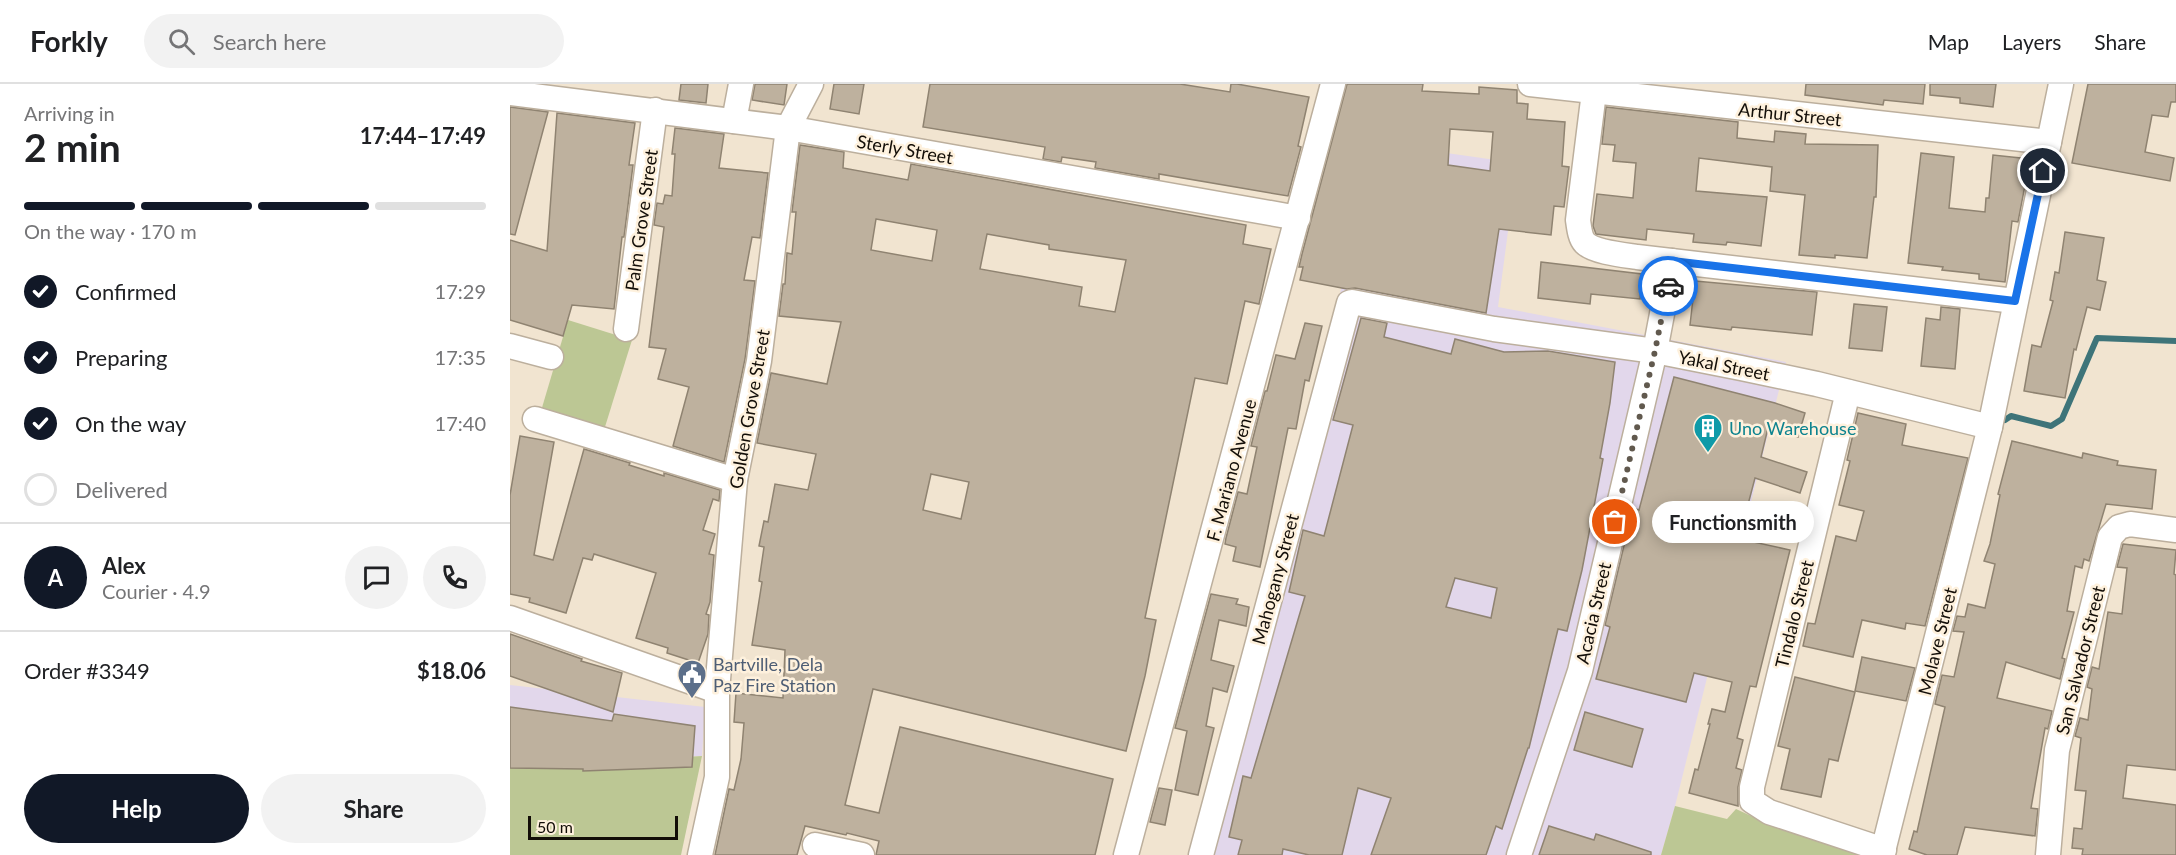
<!DOCTYPE html>
<meta charset="utf-8">
<style>
:root{--surface:#fff;--page:#f2f2f2;--text:#202124;--muted:#757577;--line:#e0e0e0;--accent:#111827}
body{margin:0;font-family:Lato,sans-serif;background:var(--page);color:var(--text);height:100vh;display:flex;flex-direction:column;font-size:22px;white-space:nowrap}
*{box-sizing:border-box;margin:0}
p{font-size:20px;color:var(--muted)}
.icon{flex:none;width:33px;height:33px;fill:none;stroke:currentColor;stroke-width:2;stroke-linecap:round;stroke-linejoin:round}
.map{position:relative;flex:1;overflow:hidden}
.sheet{display:flex;flex-direction:column;background:var(--surface);width:510px}
.sheet>*{flex:none}
.scale{position:absolute;left:18px;bottom:15px;width:150px;box-sizing:border-box;padding-left:6px;border:3px solid #130e08;border-top:0;font-size:16px;line-height:21px;white-space:nowrap;color:#130e08;-webkit-text-stroke:4px #fef1dd;paint-order:stroke}
.pin{position:absolute;display:grid;place-items:center;width:51px;height:51px;color:#fff;margin:-26px;border:3px solid #fff;border-radius:50%;box-shadow:0 2px 6px #0007}
.courier{position:absolute;display:grid;place-items:center;width:60px;height:60px;margin:-30px;border:4px solid #1a73e8;border-radius:50%;background:#fff;color:#222;box-shadow:0 2px 8px #0007}
.bubble{position:absolute;height:42px;border-radius:21px;background:var(--surface);box-shadow:0 3px 15px #0003;font-size:20px;font-weight:700;line-height:42px;text-align:center}
.overview em{font-style:normal;font-weight:700}
.overview div{display:flex;flex-direction:column-reverse}
.overview{display:flex;align-items:center;justify-content:space-between;height:102px;padding:0 24px}
h1{font-size:39px;font-weight:700;line-height:45px}
.bar{display:grid;grid-template-columns:repeat(4,1fr);gap:9px 6px;align-content:center;height:72px;padding:0 24px}
.bar i{height:8px;border-radius:4px;background:var(--line)}
.bar .on{background:var(--accent)}
.bar p{grid-column:span 4}
.line{display:flex;align-items:center;gap:15px;padding:0 24px;border-top:2px solid var(--line)}
.line div{flex:1}
.round{display:grid;place-items:center;flex:none;width:63px;height:63px;border-radius:32px;background:var(--page)}
ol{padding:0 24px;list-style:none}
li{display:flex;align-items:center;gap:18px;height:66px}
li p{margin-inline-start:auto}
li .icon{padding:6px;border-radius:50%;background:var(--accent);color:#fff;stroke-width:4}
li:last-child{color:var(--muted)}
li i{width:33px;height:33px;border:3px solid var(--line);border-radius:50%}
.button{display:flex;gap:12px;margin-top:auto;padding:12px 24px}
.button a{flex:1;height:69px;border-radius:36px;background:var(--accent);color:#fff;font-size:24px;font-weight:700;line-height:69px;text-align:center}
.button a+a{background:var(--page);color:var(--text)}
header{display:flex;align-items:center;gap:36px;box-sizing:border-box;height:84px;padding:0 30px;background:var(--surface);border-bottom:2px solid var(--line)}
header strong{font-size:28px}
nav{display:flex;gap:33px;margin-inline-start:auto;font-size:21px}
.search{width:420px;height:54px;background:var(--page);display:flex;align-items:center;gap:15px;box-sizing:border-box;padding:0 21px;border-radius:33px;color:var(--muted);font-size:22px}
main{display:flex;flex:1;min-height:0}
.map>svg:first-child{display:block}
.industrial{fill:#e2d7eb}
.green{fill:#bcc794}
.lines{fill:none;stroke-linecap:round;stroke-linejoin:round}
.stream{stroke:#3e7479;stroke-width:6}
.building{fill:#beb19e;stroke:#8f8371;stroke-width:1.5;fill-rule:evenodd}
.minor-casing{stroke:#bcaf9d;stroke-width:27}
.minor{stroke:#fff;stroke-width:24}
.done{stroke:#61594e;stroke-width:6;stroke-dasharray:0 10.8}
.route{stroke:#1a73e8;stroke-width:8}
.labels{text-anchor:middle;dominant-baseline:central;stroke-width:5;stroke-linejoin:round;paint-order:stroke}
.street-label{font-size:18px;fill:#130e08;stroke:#fef1dd}
.culture-label{font-size:18px;fill:#0d838f;stroke:#fef1dd;text-anchor:start}
.service-label{font-size:18px;fill:#4e5e75;stroke:#fef1dd;text-anchor:start}
</style>
<header>
<strong>Forkly</strong>
<div class="search"><svg class="icon" aria-label="search" viewBox="0 0 24 24"><circle cx="10" cy="10" r="6"/><path d="M15 15l6 6"/></svg>Search here</div>
<nav><a>Map</a><a>Layers</a><a>Share</a></nav>
</header>
<main>
<section class="sheet">
<div class="overview"><div><h1>2 min</h1><p>Arriving in</p></div><em>17:44–17:49</em></div>
<div class="bar"><i class="on"></i><i class="on"></i><i class="on"></i><i></i><p>On the way · 170 m</p></div>
<ol>
<li><svg class="icon" aria-label="check" viewBox="0 0 24 24"><path d="M5 12l5 5 9-10"/></svg>Confirmed<p>17:29</p></li>
<li><svg class="icon" aria-label="check" viewBox="0 0 24 24"><path d="M5 12l5 5 9-10"/></svg>Preparing<p>17:35</p></li>
<li><svg class="icon" aria-label="check" viewBox="0 0 24 24"><path d="M5 12l5 5 9-10"/></svg>On the way<p>17:40</p></li>
<li><i></i>Delivered</li>
</ol>
<div class="line" style="height:108px"><b class="round" style="background:var(--accent);color:#fff">A</b><div><b>Alex</b><p>Courier · 4.9</p></div><a class="round"><svg class="icon" aria-label="chat" viewBox="0 0 24 24"><path d="M4 5h16v11H9l-5 4z"/></svg></a><a class="round"><svg class="icon" aria-label="phone" viewBox="0 0 24 24"><path d="M5 4h4l2 5-3 2q2 4 5 5l2-3 5 2v4C11 20 4 13 5 4z"/></svg></a></div>
<div class="line" style="height:78px"><div>Order #3349</div><b>$18.06</b></div>
<div class="button"><a>Help</a><a>Share</a></div>
</section>
<div class="map">
<svg width="1666" height="771" viewBox="0 0 1666 771">
<rect width="100%" height="100%" fill="#f1e4d0"/>
<!-- industrial -->
<g class="industrial">
<path d="M859 58 1007 79 988 223 1276 278 1165 722 1151 771H680L830 210Z"/>
<path d="M0 601 195 623 192 672 0 684Z"/>
</g>
<!-- green -->
<g class="green">
<path d="M58 236 122 256 94 346 31 327Z"/>
<path d="M192 672 171 771H0V684Z"/>
<path d="M1165 722 1217 735 1226 725 1263 742 1353 771H1151Z"/>
</g>
<g class="lines">
<!-- stream -->
<path class="stream" d="M1495 336 1501 332 1541 342 1552 335 1587 254 1666 257"/>
</g>
<!-- building -->
<g class="building">
<path d="M171 0H198L196 19 169 16Z"/>
<path d="M245 0H277L274 21 242 16Z"/>
<path d="M324 0H354L349 30 320 25Z"/>
<path d="M420 0H670L720 8 721 0H727L799 13 788 62 791 63 778 112 649 90V95L585 84 586 78 552 73 551 78 533 75 535 63 413 43Z"/>
<path d="M837 0H913L912 7 969 10V3L1007 6V19L1018 20 1017 35 1055 38 1052 82 1059 83 1054 123 1044 122 1041 151 989 145 976 229 845 204 837 205 790 196 793 183H789L792 170ZM940 45 983 48 980 87 938 81Z"/>
<path d="M1296 0H1415L1413 20 1374 16 1373 21 1295 11Z"/>
<path d="M1420 0H1486L1483 23 1450 19V14L1420 11Z"/>
<path d="M1578 0H1666V18H1661L1658 33 1642 31 1635 68 1664 74 1660 97 1562 79Z"/>
<path d="M0 23 38 28 5 151 0 150Z"/>
<path d="M1096 23 1228 38 1227 54 1264 58 1265 47 1296 50 1295 60 1368 61 1366 113H1364L1357 174 1325 171V174L1289 171 1295 111 1260 107 1262 83 1189 74 1186 107 1257 113 1251 162 1217 158 1216 161 1183 158 1184 150 1137 145 1136 156 1086 150 1083 142 1087 110 1123 114 1126 79 1103 77 1105 61 1092 60Z"/>
<path d="M47 29 125 39 119 81H123L114 153H112L104 225 62 221 53 252 0 236V156L37 167Z"/>
<path d="M165 44 214 50 209 84 258 89 250 154 242 153 234 196 245 197 235 275 214 378 163 362 179 303 148 295 156 265 139 263 154 143 144 141 147 119 153 120 155 111 162 112 165 70H162Z"/>
<path d="M290 61 334 68 333 84 398 96 401 80 736 141 733 160 761 165 749 220 735 217 717 300 685 294 635 534 646 536 635 592 616 667 363 605 335 721 369 729 390 643 603 695 585 771H366L369 757 337 749 336 751 295 742 287 771H205L219 705 224 706 231 675 234 639 224 638 226 609 273 614 275 566 242 561 252 498 249 497 254 463 249 462 254 437 258 438 265 400 298 406 306 370 247 359 261 289 317 300 331 238 269 232 273 200H275L277 169 282 170 286 128H282ZM366 135 427 146 422 177 361 166ZM477 150 539 161V165L616 176 605 228 569 222 572 203 470 185ZM421 390 459 398 451 435 413 426Z"/>
<path d="M1411 69 1444 73 1439 124 1475 128 1476 114H1479L1483 71 1520 75 1508 138 1502 137 1495 198 1469 195V190L1432 186 1433 183 1398 179Z"/>
<path d="M1555 148 1594 154 1587 196 1596 198 1590 226 1577 223 1566 266 1564 265 1555 314 1514 307 1522 261 1531 263 1543 217 1540 216 1545 188 1549 189Z"/>
<path d="M1031 178 1132 190 1130 215 1081 210 1080 220 1028 214Z"/>
<path d="M1185 197 1307 208 1302 251 1222 243 1221 246 1180 241Z"/>
<path d="M1344 220 1377 223 1372 267 1339 264Z"/>
<path d="M1431 223 1450 225 1445 285 1411 282 1416 234 1430 236Z"/>
<path d="M851 234 877 239 874 253 941 270 945 255 994 268 1038 267 1105 278 1100 319 1090 374 1093 375 1072 486 1057 547 1048 545 1019 664H1018L992 745 986 742 976 771H861L881 714 848 704 832 771H799L773 765 772 771H728L732 756 719 753 733 692 741 694 795 512 779 508 793 446 814 452 843 341 823 336ZM945 494 987 504 981 534 936 523Z"/>
<path d="M795 239 812 242 799 297 795 296 786 345 778 344 750 483 723 477 726 463 715 460 716 454 728 408 737 410 747 363 741 362 755 307H757L766 271 785 275Z"/>
<path d="M1164 293 1265 319 1295 329 1288 353 1258 344 1251 373 1297 388 1290 409 1245 394 1230 451 1235 452 1234 456 1280 466 1246 603 1240 602 1227 654 1233 656 1226 684 1232 686 1228 703V722L1179 709 1185 685 1188 686 1200 640H1198L1202 625 1215 628 1222 598 1184 589 1176 618 1086 595 1100 543 1095 541 1123 424 1129 426Z"/>
<path d="M1348 329 1396 340 1392 361 1458 374 1415 542 1396 539 1395 545 1352 536 1343 573 1293 562 1298 539 1305 540 1326 452 1346 457 1354 427 1329 421 1340 377 1337 376Z"/>
<path d="M10 352 44 358 24 471 43 476 74 365 120 379 119 381 154 392V389L210 406 209 417 203 415 193 446 205 450 199 470 204 471 200 518 196 530 199 531 198 550 188 579 157 569 158 564 126 554 146 489 84 470 82 476 73 474 56 529 19 518 20 514 0 510V411Z"/>
<path d="M1502 357 1572 374 1573 369 1608 377 1607 381 1646 386 1642 425 1596 420 1579 477 1574 475 1572 484 1565 482 1557 527 1564 528 1552 574 1555 575 1550 595 1496 578 1487 614 1542 627 1538 645 1535 644 1521 724 1528 725 1525 752 1455 743 1447 771H1417L1399 765 1404 747 1407 748 1435 623 1425 620 1432 591 1444 593 1454 548 1443 547 1447 532 1455 533 1458 520 1475 524 1485 480 1474 477 1480 460 1490 411 1488 410Z"/>
<path d="M1613 460 1666 466 1664 490 1666 491V686L1617 681 1613 714 1666 721V771H1572L1573 765 1562 764 1564 744 1572 745 1576 707 1565 706 1571 654 1565 652 1570 634 1578 636 1582 605 1577 603 1582 583 1589 585 1598 528 1612 530 1617 484 1607 483Z"/>
<path d="M701 510 728 515 726 520 739 523 736 542 709 536 701 576 724 582 717 608 703 604 696 642 704 644 688 711 665 706 677 647 665 644Z"/>
<path d="M0 550 72 575 71 577 112 589 103 628 0 592Z"/>
<path d="M1352 573 1405 584 1396 617 1345 607Z"/>
<path d="M1285 593 1345 608 1328 677 1319 675 1311 713 1271 705 1280 665 1268 662Z"/>
<path d="M0 623 102 637 104 630 185 642 182 683 73 687V685L0 684Z"/>
<path d="M1075 628 1133 645 1122 683 1064 666Z"/>
<path d="M649 704 662 706 655 741 640 738Z"/>
<path d="M1039 742 1084 756 1086 750 1141 768V771H1029Z"/>
</g>
<g class="lines">
<!-- minor casing -->
<g class="minor-casing">
<g id="minor">
<path d="M1020 0 1539 58"/>
<path d="M1084 8 1068 136C1069 143 1070 154 1075 159 1084 168 1114 171 1127 173L1505 217"/>
<path d="M0 9 278 44 788 134"/>
<path d="M224 37 231 0"/>
<path d="M116 245 145 26"/>
<path d="M0 262 41 273"/>
<path d="M1338 308 1242 703V717L1259 728 1374 766"/>
<path d="M25 335 225 396"/>
<path d="M0 534 207 607"/>
<path d="M305 761 352 771"/>
<path d="M190 771 207 693V607L225 396 249 277 278 44 301 0"/>
<path d="M616 771 823 0"/>
<path d="M691 771 839 219 842 218 984 245 1145 267 1231 284 1307 300 1480 343"/>
<path d="M1009 771 1070 587 1145 267 1162 177"/>
<path d="M1372 771 1480 343 1551 0"/>
<path d="M1538 771 1547 666 1600 453 1609 443 1620 440 1666 446"/>
</g>
</g>
<!-- minor -->
<use href="#minor" class="minor"/>
</g>
<g class="lines">
<!-- done -->
<path class="done" d="M1105 438 1145 267 1158 202"/>
<!-- route -->
<path class="route" d="M1158 202 1162 177 1505 217 1533 87"/>
</g>
<!-- icons -->
<defs>
<g id="building-pin" transform="scale(1.5)"><path d="M0 17L-7.5 6A9.5 9.5 0 1 1 7.5 6Z" fill="#0f9aa8" stroke="#fef1dd"/><path d="M-4-6H4V6H1V3H-1V6H-4ZM-2.5-4.3h1.7v1.8h-1.7ZM.8-4.3h1.7v1.8H.8ZM-2.5-1h1.7V.8h-1.7ZM.8-1h1.7V.8H.8Z" fill="#fff"/></g>
<g id="civic-pin" transform="scale(1.5)"><path d="M0 17L-7.5 6A9.5 9.5 0 1 1 7.5 6Z" fill="#5c6f8a" stroke="#fef1dd"/><path d="M-.6-6.5H3V-4.5H.6V-3L4-1V1h2V6H-6V1h2V-1L-.6-3ZM-1.2 2.5V6h2.4V2.5Z" fill="#fff"/></g>
</defs>
<g fill-rule="evenodd">
<use href="#building-pin" x="1198" y="344"/>
<use href="#civic-pin" x="182" y="590"/>
</g>
<g class="labels">
<!-- street labels -->
<g class="street-label">
<text transform="translate(1280 30) rotate(6)">Arthur Street</text>
<text transform="translate(395 65) rotate(10)">Sterly Street</text>
<text transform="translate(131 136) rotate(-82)">Palm Grove Street</text>
<text transform="translate(1214 281) rotate(11)">Yakal Street</text>
<text transform="translate(239 325) rotate(-80)">Golden Grove Street</text>
<text transform="translate(721 386) rotate(-75)">F. Mariano Avenue</text>
<text transform="translate(765 495) rotate(-75)">Mahogany Street</text>
<text transform="translate(1083 529) rotate(-77)">Acacia Street</text>
<text transform="translate(1284 530) rotate(-76)">Tindalo Street</text>
<text transform="translate(1427 557) rotate(-76)">Molave Street</text>
<text transform="translate(1570 576) rotate(-76)">San Salvador Street</text>
</g>
<!-- culture labels -->
<g class="culture-label">
<text x="1219" y="344">Uno Warehouse</text>
</g>
<!-- service labels -->
<g class="service-label">
<text x="203" y="580">Bartville, Dela<tspan x="203" dy="21">Paz Fire Station</tspan></text>
</g>
</g>
</svg>
<div class="scale">50 m</div>
<div class="pin" style="left:1105px;top:438px;background:#ea580c"><svg class="icon" aria-label="bag" viewBox="0 0 24 24"><path d="M5 8h14l-1 12H6zM9 8a3 3 0 0 1 6 0"/></svg></div>
<div class="pin" style="left:1533px;top:87px;background:#1f2937"><svg class="icon" aria-label="home" viewBox="0 0 24 24"><path d="M3 11l9-7 9 7M6 9v11h12V9"/></svg></div>
<div class="courier" style="left:1158px;top:202px"><svg class="icon" aria-label="car" viewBox="0 0 24 24"><path d="M5 17H2v-5l4-1 3-4h7l3 4 3 1v5h-3M9 17h6M6 11h13"/><circle cx="7" cy="17" r="2"/><circle cx="17" cy="17" r="2"/></svg></div>
<div class="bubble" style="left:1142px;top:417px;width:162px">Functionsmith</div>
</div>
</main>
